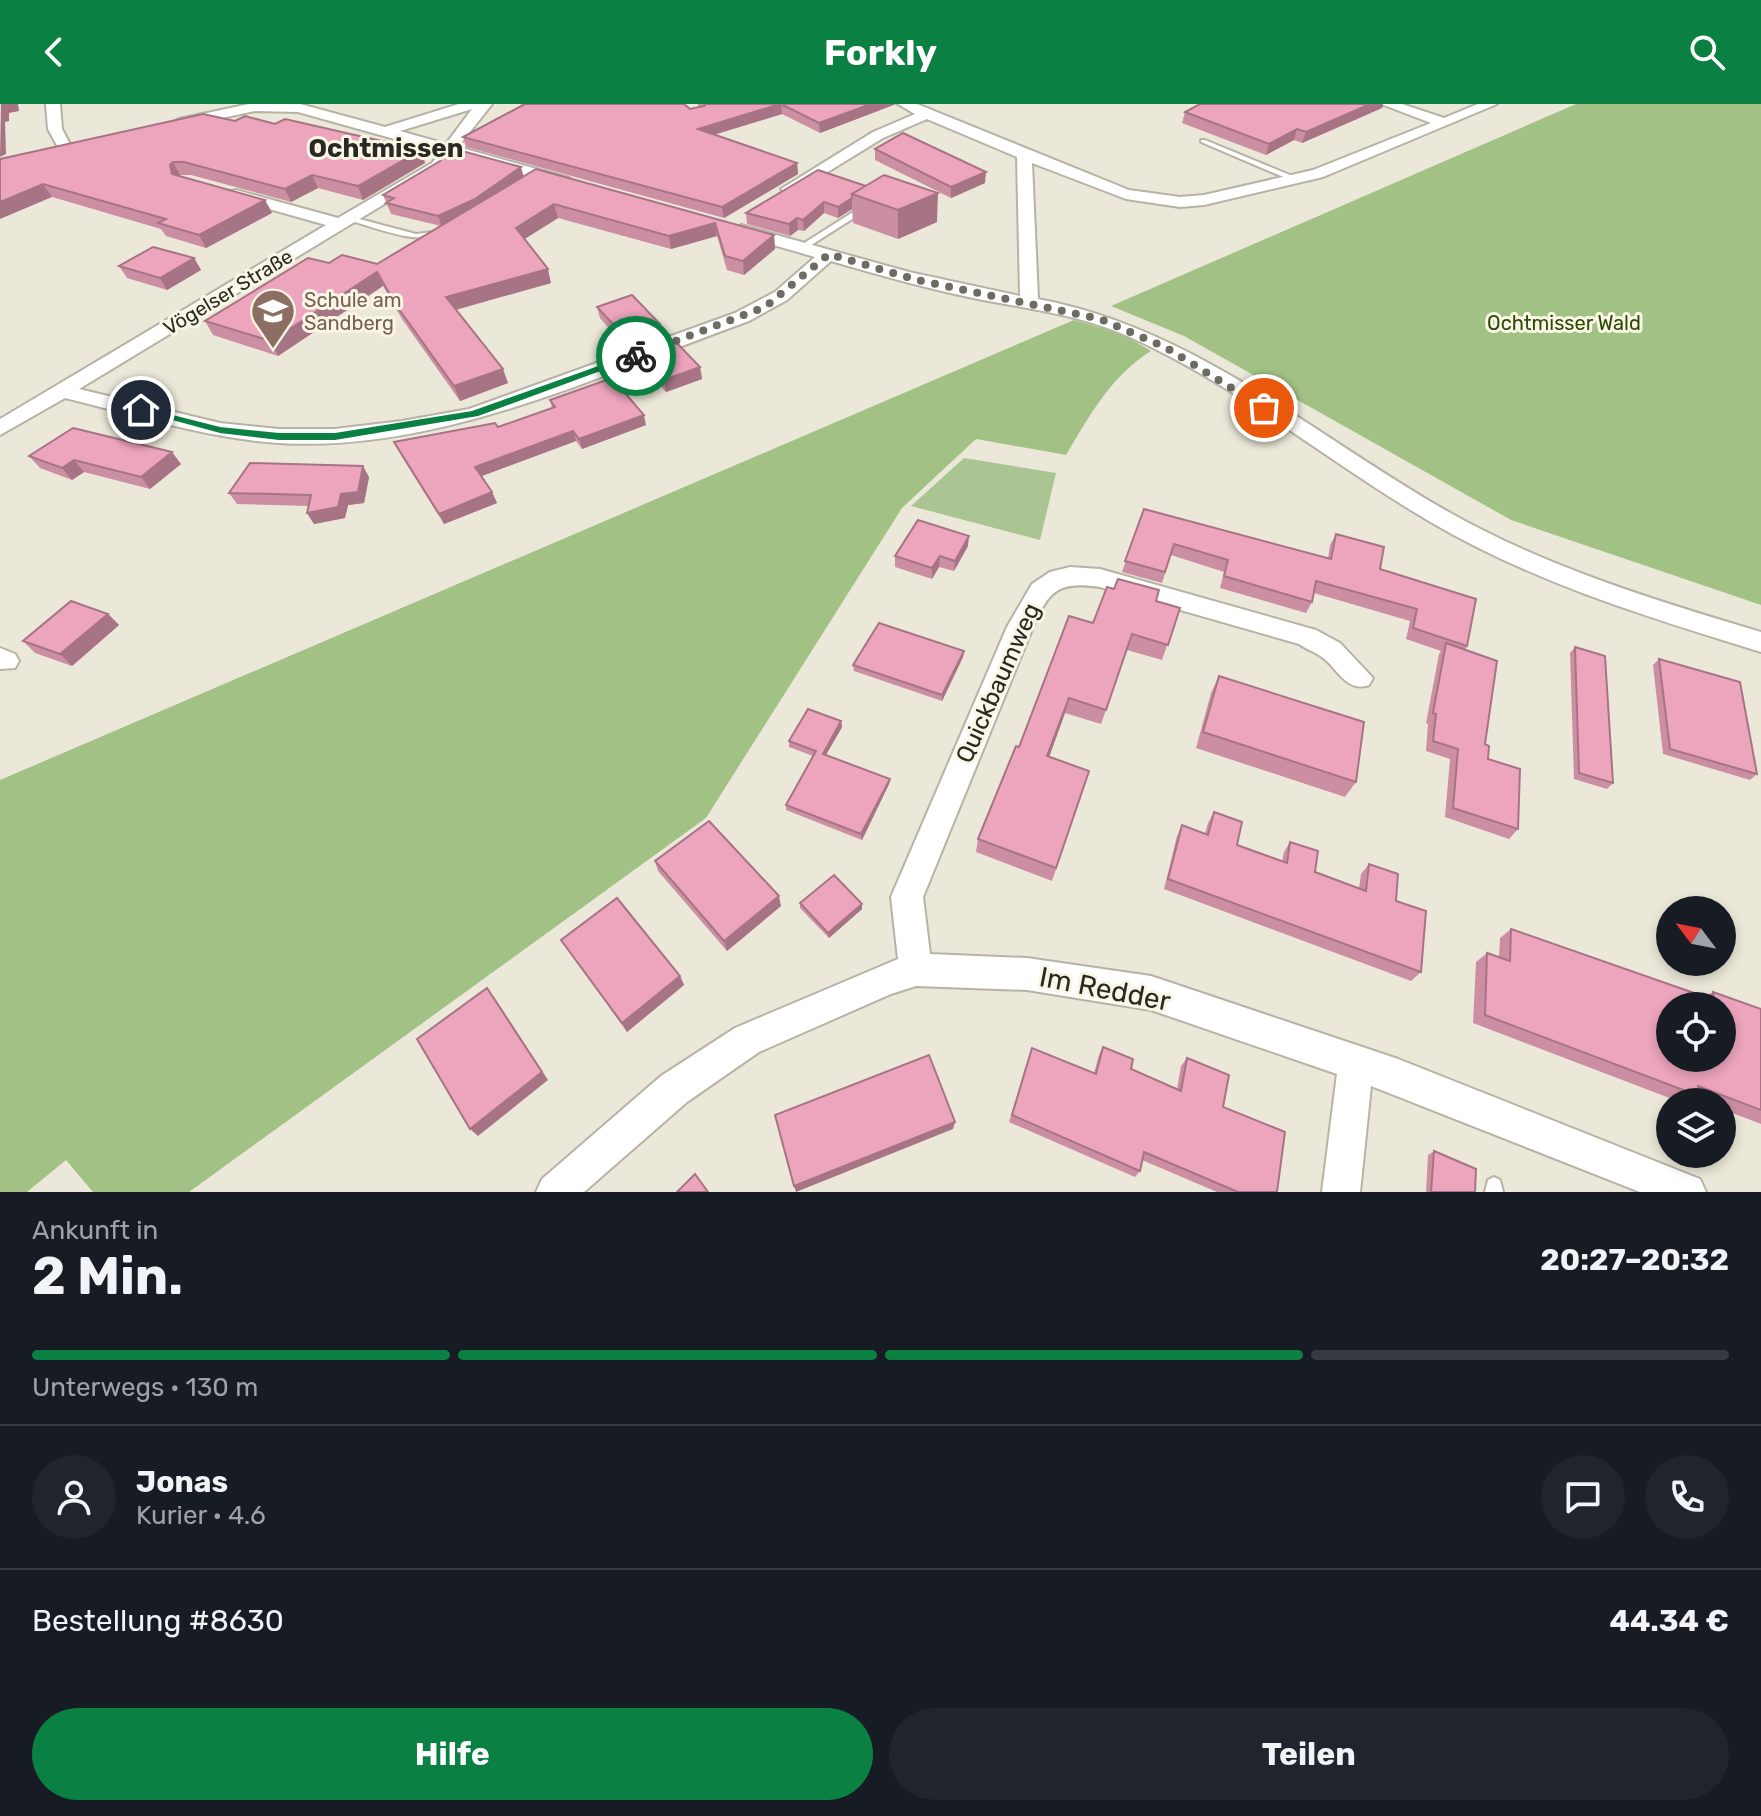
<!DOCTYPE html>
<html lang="de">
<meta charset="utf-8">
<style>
:root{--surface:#171b24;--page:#20242c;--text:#f1f3f6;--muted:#9ea1a6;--line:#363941;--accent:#0b8043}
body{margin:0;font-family:Rubik,sans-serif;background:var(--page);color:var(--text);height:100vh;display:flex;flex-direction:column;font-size:30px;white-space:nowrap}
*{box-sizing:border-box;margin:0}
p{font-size:26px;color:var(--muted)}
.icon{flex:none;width:44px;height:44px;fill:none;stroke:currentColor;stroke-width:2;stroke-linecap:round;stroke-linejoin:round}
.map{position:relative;height:1088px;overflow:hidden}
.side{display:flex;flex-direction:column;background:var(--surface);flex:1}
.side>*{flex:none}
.needle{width:52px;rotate:302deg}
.controls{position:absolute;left:1656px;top:792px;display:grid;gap:16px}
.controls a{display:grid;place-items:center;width:80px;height:80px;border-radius:50%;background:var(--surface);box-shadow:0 4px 12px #0003;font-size:40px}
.pin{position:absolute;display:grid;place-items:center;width:68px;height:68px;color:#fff;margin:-34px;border:4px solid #fff;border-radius:50%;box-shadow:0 2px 8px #0007}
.courier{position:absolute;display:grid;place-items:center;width:80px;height:80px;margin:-40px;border:6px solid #0b8043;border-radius:50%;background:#fff;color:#222;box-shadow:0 2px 10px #0007}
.headline em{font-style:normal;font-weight:700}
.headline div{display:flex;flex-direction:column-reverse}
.headline{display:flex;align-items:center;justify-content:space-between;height:136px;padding:0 32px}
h1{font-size:52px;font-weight:700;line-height:60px}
.bar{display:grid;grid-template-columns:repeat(4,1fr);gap:12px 8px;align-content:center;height:96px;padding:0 32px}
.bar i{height:10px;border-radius:6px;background:var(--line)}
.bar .active{background:var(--accent)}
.bar p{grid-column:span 4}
.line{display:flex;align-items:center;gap:20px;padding:0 32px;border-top:2px solid var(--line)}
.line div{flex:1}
.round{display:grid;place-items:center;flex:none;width:84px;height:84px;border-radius:42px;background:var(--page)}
.primary-button{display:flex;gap:16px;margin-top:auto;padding:16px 32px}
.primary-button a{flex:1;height:92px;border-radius:48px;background:var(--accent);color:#fff;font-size:32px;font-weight:700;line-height:92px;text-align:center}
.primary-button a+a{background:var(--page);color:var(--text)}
header{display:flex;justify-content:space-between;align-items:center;height:104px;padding:0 32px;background:var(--accent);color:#fff;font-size:36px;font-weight:700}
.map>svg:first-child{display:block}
.green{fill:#aac492}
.forest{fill:#a2c285}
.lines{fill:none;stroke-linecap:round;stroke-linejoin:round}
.service-casing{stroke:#b6b3a5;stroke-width:4}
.minor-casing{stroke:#b6b3a5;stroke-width:4}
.service{fill:#fff;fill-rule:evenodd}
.minor{fill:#fff;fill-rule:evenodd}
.wall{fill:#cc8ea3}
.shaded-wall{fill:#a67484}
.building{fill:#eda5bd;stroke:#a67484;stroke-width:2;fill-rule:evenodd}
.route{fill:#0b8043}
.done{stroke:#6d6b62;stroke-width:8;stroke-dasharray:0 14.4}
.labels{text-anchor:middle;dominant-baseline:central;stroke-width:6;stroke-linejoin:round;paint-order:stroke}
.far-street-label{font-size:20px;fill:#292822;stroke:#f9f6e6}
.far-education-label{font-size:20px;fill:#785e54;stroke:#f9f6e6;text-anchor:start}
.far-park-label{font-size:20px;fill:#2c4803;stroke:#f9f6e6}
.street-label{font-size:24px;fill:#292822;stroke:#f9f6e6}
.far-district-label{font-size:26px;font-weight:bold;fill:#292822;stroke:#f9f6e6}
.near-street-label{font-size:28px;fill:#292822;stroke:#f9f6e6}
</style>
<header><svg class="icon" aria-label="back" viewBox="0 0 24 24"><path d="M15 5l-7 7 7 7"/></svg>Forkly<svg class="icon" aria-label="search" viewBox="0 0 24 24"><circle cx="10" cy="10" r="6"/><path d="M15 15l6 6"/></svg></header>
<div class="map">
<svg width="1761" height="1088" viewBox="0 0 1761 1088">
<rect width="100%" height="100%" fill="#ece8d9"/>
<!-- green -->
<path class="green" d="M964 354 1056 369 1040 436 911 402Z"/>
<!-- forest -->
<g class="forest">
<path d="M1576 0H1761V501L1511 416 1184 232 1111 202Z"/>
<path d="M1074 216 1122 230 1151 247C1111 272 1090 311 1066 351L976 335 902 404 706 714 189 1088H93L66 1056 27 1088H0V676Z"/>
</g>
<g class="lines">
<!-- service casing -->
<g class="service-casing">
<g id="service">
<path d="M1201 36H1205L1302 76 1295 78 1201 38Z"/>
<path d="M861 103 868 105 805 145 798 143Z"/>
<path d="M348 112 416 130 441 127 445 129C416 142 378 124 348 116Z"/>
<path d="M1494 1073 1500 1076 1503 1088H1485L1488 1076Z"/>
</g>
</g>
<!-- minor casing -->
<g class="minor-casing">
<g id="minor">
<path d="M46 0H60L62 25 72 44 70 47H60L48 25Z"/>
<path d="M249 0H300L385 23 459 0H492L458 43 569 74 572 77 564 82 453 51 442 65 79 285 220 319 279 325H335L402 317 469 305 735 209 775 188 815 153 735 130 733 126 741 121 909 168 1020 192 1017 53 927 15 883 34 795 88 789 90 781 85 873 28 915 10 898 0H917L1129 86 1180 93 1204 91 1313 66 1431 19 1381 0H1402L1444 14 1478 0H1497L1323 73 1204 101 1180 103 1126 95 1032 59 1038 195C1193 224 1311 329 1445 406 1543 462 1653 496 1761 528V548C1648 513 1532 478 1429 417 1328 358 1237 281 1130 233 1082 211 1029 205 978 195 928 185 879 171 831 157L787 196 749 217C599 271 440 349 278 339 205 334 135 311 65 294L0 331V315L326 121 230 94V88L236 86 338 114 432 59 441 48 298 8 255 7 179 23 172 19 179 15ZM472 5 446 40 400 27Z"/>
<path d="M1070 463 1100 465 1316 526 1340 539 1373 574 1369 581C1347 589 1338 565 1322 553 1315 548 1306 545 1299 540L1100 483C1059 477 1049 486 1033 523L923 793 930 850 1027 854 1151 872 1398 955 1700 1075 1706 1088H1640L1371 982 1360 1088H1322L1337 970 1151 906 1027 886 916 882 891 890 759 948 687 998 584 1088H536L542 1075 661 972 735 924 898 855 891 793 1007 523 1032 480 1050 468Z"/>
<path d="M0 544 15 550 19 557 15 564 0 565Z"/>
</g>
</g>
<!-- service -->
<use href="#service" class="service"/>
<!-- minor -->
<use href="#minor" class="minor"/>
</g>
<!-- wall -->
<g class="wall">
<path d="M520 0H684L690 5 700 3 697 0H896L820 29 782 10 714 31 797 59 798 70 724 114 466 43 463 33 522 1Z"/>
<path d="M1200 0H1383L1382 4 1302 39 1294 36 1266 51 1182 19 1185 8Z"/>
<path d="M235 17 275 20 421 46 425 59 363 96 318 84 291 98 191 71H180L179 72 265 96 272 109 206 144 166 132 161 125 52 93 0 55Z"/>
<path d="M875 45 985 79 951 94 875 56Z"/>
<path d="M818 66 937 118 898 135 853 119 852 105 838 114 824 109 804 127 798 126 790 132 747 120 746 109Z"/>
<path d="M524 73 774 131 775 145 744 171 727 166 717 132 671 145 558 114 524 135 551 179 456 205 508 279 460 297 402 215 383 182 278 252 213 231 205 217 329 159 377 160 441 122 391 110 383 91Z"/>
<path d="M194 154 201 166 167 186 127 174 119 162Z"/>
<path d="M597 203 660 220 662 232 627 245 600 214Z"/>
<path d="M639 249 700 263 702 275 666 288 642 261Z"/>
<path d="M550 296 646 321 582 345 576 337 482 372 492 388 497 399 444 420 399 348 394 338 498 323 552 304Z"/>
<path d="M29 352 181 360 150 385 84 368 72 376 40 364Z"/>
<path d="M369 373 364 399 348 401 345 414 314 420 307 409 309 402 237 400 229 389Z"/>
<path d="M1144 405 1328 454 1330 441 1336 430 1380 465 1467 542 1465 546 1488 655 1518 725 1509 735 1445 713 1450 655 1426 647 1428 620 1426 619 1439 550 1441 547 1406 535 1410 517 1314 489 1312 498 1306 509 1220 484 1224 468 1171 451 1162 479 1122 468Z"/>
<path d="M968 442 954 467 939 463 932 475 895 463V452Z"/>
<path d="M1156 497 1180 504 1162 556 1127 546 1101 620 1065 609 1049 653 1085 681 1052 777 976 748 978 735 1019 643 1093 519Z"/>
<path d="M108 510 119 521 72 562 35 549 23 537Z"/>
<path d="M1575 543 1613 679 1607 685 1574 675 1570 549Z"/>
<path d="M964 547 963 553 942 597 854 567 853 561Z"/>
<path d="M1659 555 1757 670 1750 676 1663 650 1653 561Z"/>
<path d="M1219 572 1356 678 1345 693 1196 644 1211 589Z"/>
<path d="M841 617 842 623 826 651 890 675 889 680 862 736 786 706V701L813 652 789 643V637Z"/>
<path d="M1214 708 1237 741 1282 758 1284 748 1290 738 1315 768 1359 784 1361 770 1369 760 1396 797 1421 868 1411 877 1164 785 1177 732 1182 721 1205 730 1208 719Z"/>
<path d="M655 757 781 802 727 847 658 767Z"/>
<path d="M800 799 862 805 829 834 800 804Z"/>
<path d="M1511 825 1705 892 1713 888 1761 905V1020L1722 1005V998H1704L1693 994 1685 998H1680L1473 919 1476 858 1487 849 1499 853 1500 834Z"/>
<path d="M561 836 680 872 684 881 627 928Z"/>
<path d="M1103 943 1131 965 1177 985 1181 962 1187 954 1223 1003 1277 1088H1217L1142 1056 1140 1067 1135 1073 1009 1018 1029 952 1094 969 1099 951Z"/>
<path d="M1434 1047 1475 1088H1426L1428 1051Z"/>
</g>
<!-- shaded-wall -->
<g class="shaded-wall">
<path d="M1 0H18L19 7 9 9V17L5 18 6 50 0 53Z"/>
<path d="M781 0 782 10 699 35 698 25Z"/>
<path d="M871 0H896L820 29 819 19Z"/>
<path d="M1370 0H1383L1382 4 1302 39 1306 28Z"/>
<path d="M1297 25 1294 36 1266 51 1269 40Z"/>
<path d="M421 46 425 59 363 96 358 82Z"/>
<path d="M173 58 180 71 177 74 172 70 170 61Z"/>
<path d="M797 59 798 70 724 114 722 103Z"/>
<path d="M521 63 524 74 442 123 438 112Z"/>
<path d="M986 68 985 79 951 94V83Z"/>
<path d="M312 71 318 84 291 98 285 85Z"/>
<path d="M43 80 52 93 0 115V98Z"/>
<path d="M938 89 937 118 898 135V106Z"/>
<path d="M852 94V105L838 114V103Z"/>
<path d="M265 96 272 109 206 144 199 131Z"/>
<path d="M824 98V109L804 127 803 116Z"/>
<path d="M554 100 558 114 520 138 516 124Z"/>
<path d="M797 114 798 126 790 132 789 120Z"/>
<path d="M715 119 717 132 671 145 669 132Z"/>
<path d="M774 131 775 145 744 171 743 157Z"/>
<path d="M194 154 201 166 167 186 160 174Z"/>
<path d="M548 165 551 179 452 207 446 193Z"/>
<path d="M377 168 383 182 278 252 271 237Z"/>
<path d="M660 220 662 232 627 245 625 233Z"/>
<path d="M700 263 702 275 666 288 664 276Z"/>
<path d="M503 265 508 279 460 297 454 282Z"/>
<path d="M644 311 646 321 582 345 579 335Z"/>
<path d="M573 327 576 337 479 373 475 363Z"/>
<path d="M172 348 181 360 150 385 141 373Z"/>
<path d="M74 356 84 368 72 376 62 364Z"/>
<path d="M363 362 369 373 364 399 348 401 345 414 314 420 307 409 341 390Z"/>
<path d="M492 388 497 399 444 420 439 410Z"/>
<path d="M969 432 968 442 954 467 955 457Z"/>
<path d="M940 452 939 463 932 475V464Z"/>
<path d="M108 510 119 521 72 562 60 550Z"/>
<path d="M964 547 963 553 942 597V591Z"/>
<path d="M1069 594 1065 609 1044 667 1047 652Z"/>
<path d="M841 617 842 623 823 656V650Z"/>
<path d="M890 675 889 680 862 736 861 730Z"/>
<path d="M779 792 781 802 727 847 724 837Z"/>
<path d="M862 800V805L829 834 828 829Z"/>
<path d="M680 872 684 881 627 928 622 919Z"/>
<path d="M487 884 494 893 548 976 478 1032 470 1025Z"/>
<path d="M955 1018 953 1025 796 1088 794 1082Z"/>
</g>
<!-- building -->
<g class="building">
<path d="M525 0H684L690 5 704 2 706 0H780L698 25 797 59 722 103 463 33Z"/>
<path d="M781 0H871L819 19Z"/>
<path d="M1200 0H1370L1306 28 1297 25 1269 40 1185 8Z"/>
<path d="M203 10 235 17 245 12 275 20 285 15 421 46 358 82 312 71 285 85 184 58H173L170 61 172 70 265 96 199 131 158 119 166 115 43 80 0 98V55Z"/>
<path d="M903 29 986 68 951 83 875 45Z"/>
<path d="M451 44 521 63 475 95 438 112 386 99 394 94 383 91 440 57Z"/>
<path d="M536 65 774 131 743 157 725 152 715 119 669 132 554 100 516 124 548 165 446 193 503 265 454 282 396 201 377 168 271 237 205 217 308 154 329 159 342 151 377 160Z"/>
<path d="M818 66 866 82 852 90V94L838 103 824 98 803 116 797 114 789 120 746 109Z"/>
<path d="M884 71 938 89 898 106 852 90Z"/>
<path d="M153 143 194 154 160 174 119 162Z"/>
<path d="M632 191 660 220 625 233 597 203Z"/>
<path d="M674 236 700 263 664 276 639 249Z"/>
<path d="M612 274 644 311 579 335 573 327 475 363 492 388 439 410 394 338 495 319 498 323 555 303 550 296Z"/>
<path d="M73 324 172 348 141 373 74 356 62 364 29 352Z"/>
<path d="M250 359 363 362 358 388 341 390 338 403 307 409 311 391 229 389Z"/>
<path d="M1144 405 1331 455 1336 430 1384 443 1380 465 1476 495 1467 542 1413 524 1417 505 1316 477 1312 498 1224 472 1228 456 1174 440 1165 468 1125 457Z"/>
<path d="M918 416 969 432 955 457 940 452 932 464 895 452Z"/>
<path d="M1118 475 1159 486 1156 497 1180 504 1168 541 1132 530 1106 606 1069 594 1047 652 1089 667 1056 764 978 735 1016 642 1019 643 1069 512 1093 519 1107 483 1114 485Z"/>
<path d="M71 497 108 510 60 550 23 537Z"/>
<path d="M879 519 964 547 942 591 853 561Z"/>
<path d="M1446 539 1497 557 1485 640 1489 642 1488 655 1520 665 1518 725 1453 704 1458 645 1433 637 1436 610 1433 609Z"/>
<path d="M1575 543 1605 552 1613 679 1579 669Z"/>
<path d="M1659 555 1740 578 1757 670 1670 645Z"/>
<path d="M1219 572 1364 618 1356 678 1203 628Z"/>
<path d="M808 605 841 617 823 650 890 675 861 730 786 701 816 647 789 637Z"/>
<path d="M1214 708 1242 718 1237 741 1287 759 1290 738 1318 747 1315 768 1366 787 1369 760 1398 770 1396 797 1426 807 1421 868 1168 775 1182 721 1208 731Z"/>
<path d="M709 717 779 792 724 837 655 757Z"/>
<path d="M834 771 862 800 828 829 800 799Z"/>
<path d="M617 794 680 872 622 919 561 836Z"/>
<path d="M1511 825 1714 896 1713 888 1761 905V1006L1698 982 1699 992 1485 911 1487 849 1510 857ZM1670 902H1722V954H1670Z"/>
<path d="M487 884 542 968 470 1025 417 935Z"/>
<path d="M1103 943 1133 955 1131 965 1181 987 1187 954 1229 971 1223 1003 1285 1028 1277 1088H1238L1144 1048 1140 1067 1012 1011 1032 944 1096 970Z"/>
<path d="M929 951 955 1018 794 1082 775 1011Z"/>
<path d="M1434 1047 1476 1065 1475 1088H1431Z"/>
<path d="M695 1070 708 1088H677Z"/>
</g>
<!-- route -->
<path class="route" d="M632 250 641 252 478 312 335 336H279L220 329 136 306 141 303 220 323 279 329H335L472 307Z"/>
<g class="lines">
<!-- done -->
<path class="done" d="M636 252 765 203 829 150 917 176 1100 215 1165 243 1264 304"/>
</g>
<!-- icons -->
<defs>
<g id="school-pin" transform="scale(2.3)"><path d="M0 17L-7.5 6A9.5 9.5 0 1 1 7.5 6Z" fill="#8d6e63" stroke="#f9f6e6"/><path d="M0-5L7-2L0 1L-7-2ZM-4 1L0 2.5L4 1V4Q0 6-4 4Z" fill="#fff"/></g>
</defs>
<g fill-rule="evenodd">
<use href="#school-pin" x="273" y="207"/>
</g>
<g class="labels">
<!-- far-street labels -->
<g class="far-street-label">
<text transform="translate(228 188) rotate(-31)">Vögelser Straße</text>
</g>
<!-- far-education labels -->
<g class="far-education-label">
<text x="304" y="196">Schule am<tspan x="304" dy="23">Sandberg</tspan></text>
</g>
<!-- far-park labels -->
<g class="far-park-label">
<text x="1564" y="219">Ochtmisser Wald</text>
</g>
<!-- street labels -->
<g class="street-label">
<text transform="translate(998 579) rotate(-66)">Quickbaumweg</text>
</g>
<!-- far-district labels -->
<g class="far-district-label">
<text x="386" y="44">Ochtmissen</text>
</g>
<!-- near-street labels -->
<g class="near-street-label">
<text transform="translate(1105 885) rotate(11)">Im Redder</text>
</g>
</g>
</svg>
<div class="controls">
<a><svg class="needle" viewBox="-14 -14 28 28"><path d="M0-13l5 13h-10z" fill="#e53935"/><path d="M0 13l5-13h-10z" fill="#9ea1a6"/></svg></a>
<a><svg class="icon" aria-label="locate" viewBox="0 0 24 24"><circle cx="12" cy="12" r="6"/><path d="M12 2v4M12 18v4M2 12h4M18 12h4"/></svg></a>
<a><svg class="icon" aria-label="layers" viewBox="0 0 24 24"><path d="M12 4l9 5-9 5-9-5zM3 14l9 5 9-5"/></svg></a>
</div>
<div class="pin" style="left:1264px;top:304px;background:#ea580c"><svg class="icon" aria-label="bag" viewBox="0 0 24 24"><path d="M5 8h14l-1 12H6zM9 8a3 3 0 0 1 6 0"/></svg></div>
<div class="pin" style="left:141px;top:306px;background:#1f2937"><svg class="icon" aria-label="home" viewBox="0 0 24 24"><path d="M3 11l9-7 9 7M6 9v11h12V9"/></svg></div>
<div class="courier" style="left:636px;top:252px"><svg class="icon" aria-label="bike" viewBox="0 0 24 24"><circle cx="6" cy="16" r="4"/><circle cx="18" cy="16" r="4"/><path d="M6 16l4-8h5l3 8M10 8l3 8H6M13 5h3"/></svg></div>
</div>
<section class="side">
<div class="headline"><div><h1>2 Min.</h1><p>Ankunft in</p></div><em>20:27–20:32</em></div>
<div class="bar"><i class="active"></i><i class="active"></i><i class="active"></i><i></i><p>Unterwegs · 130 m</p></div>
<div class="line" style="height:144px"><a class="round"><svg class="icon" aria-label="person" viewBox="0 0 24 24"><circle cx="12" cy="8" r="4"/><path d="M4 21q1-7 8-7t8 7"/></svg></a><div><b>Jonas</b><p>Kurier · 4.6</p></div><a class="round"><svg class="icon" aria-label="chat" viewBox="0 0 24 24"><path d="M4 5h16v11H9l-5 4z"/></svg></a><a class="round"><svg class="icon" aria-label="phone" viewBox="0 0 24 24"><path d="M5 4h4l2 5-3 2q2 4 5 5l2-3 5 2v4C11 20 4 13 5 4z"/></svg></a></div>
<div class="line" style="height:104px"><div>Bestellung #8630</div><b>44.34 €</b></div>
<div class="primary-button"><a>Hilfe</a><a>Teilen</a></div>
</section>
